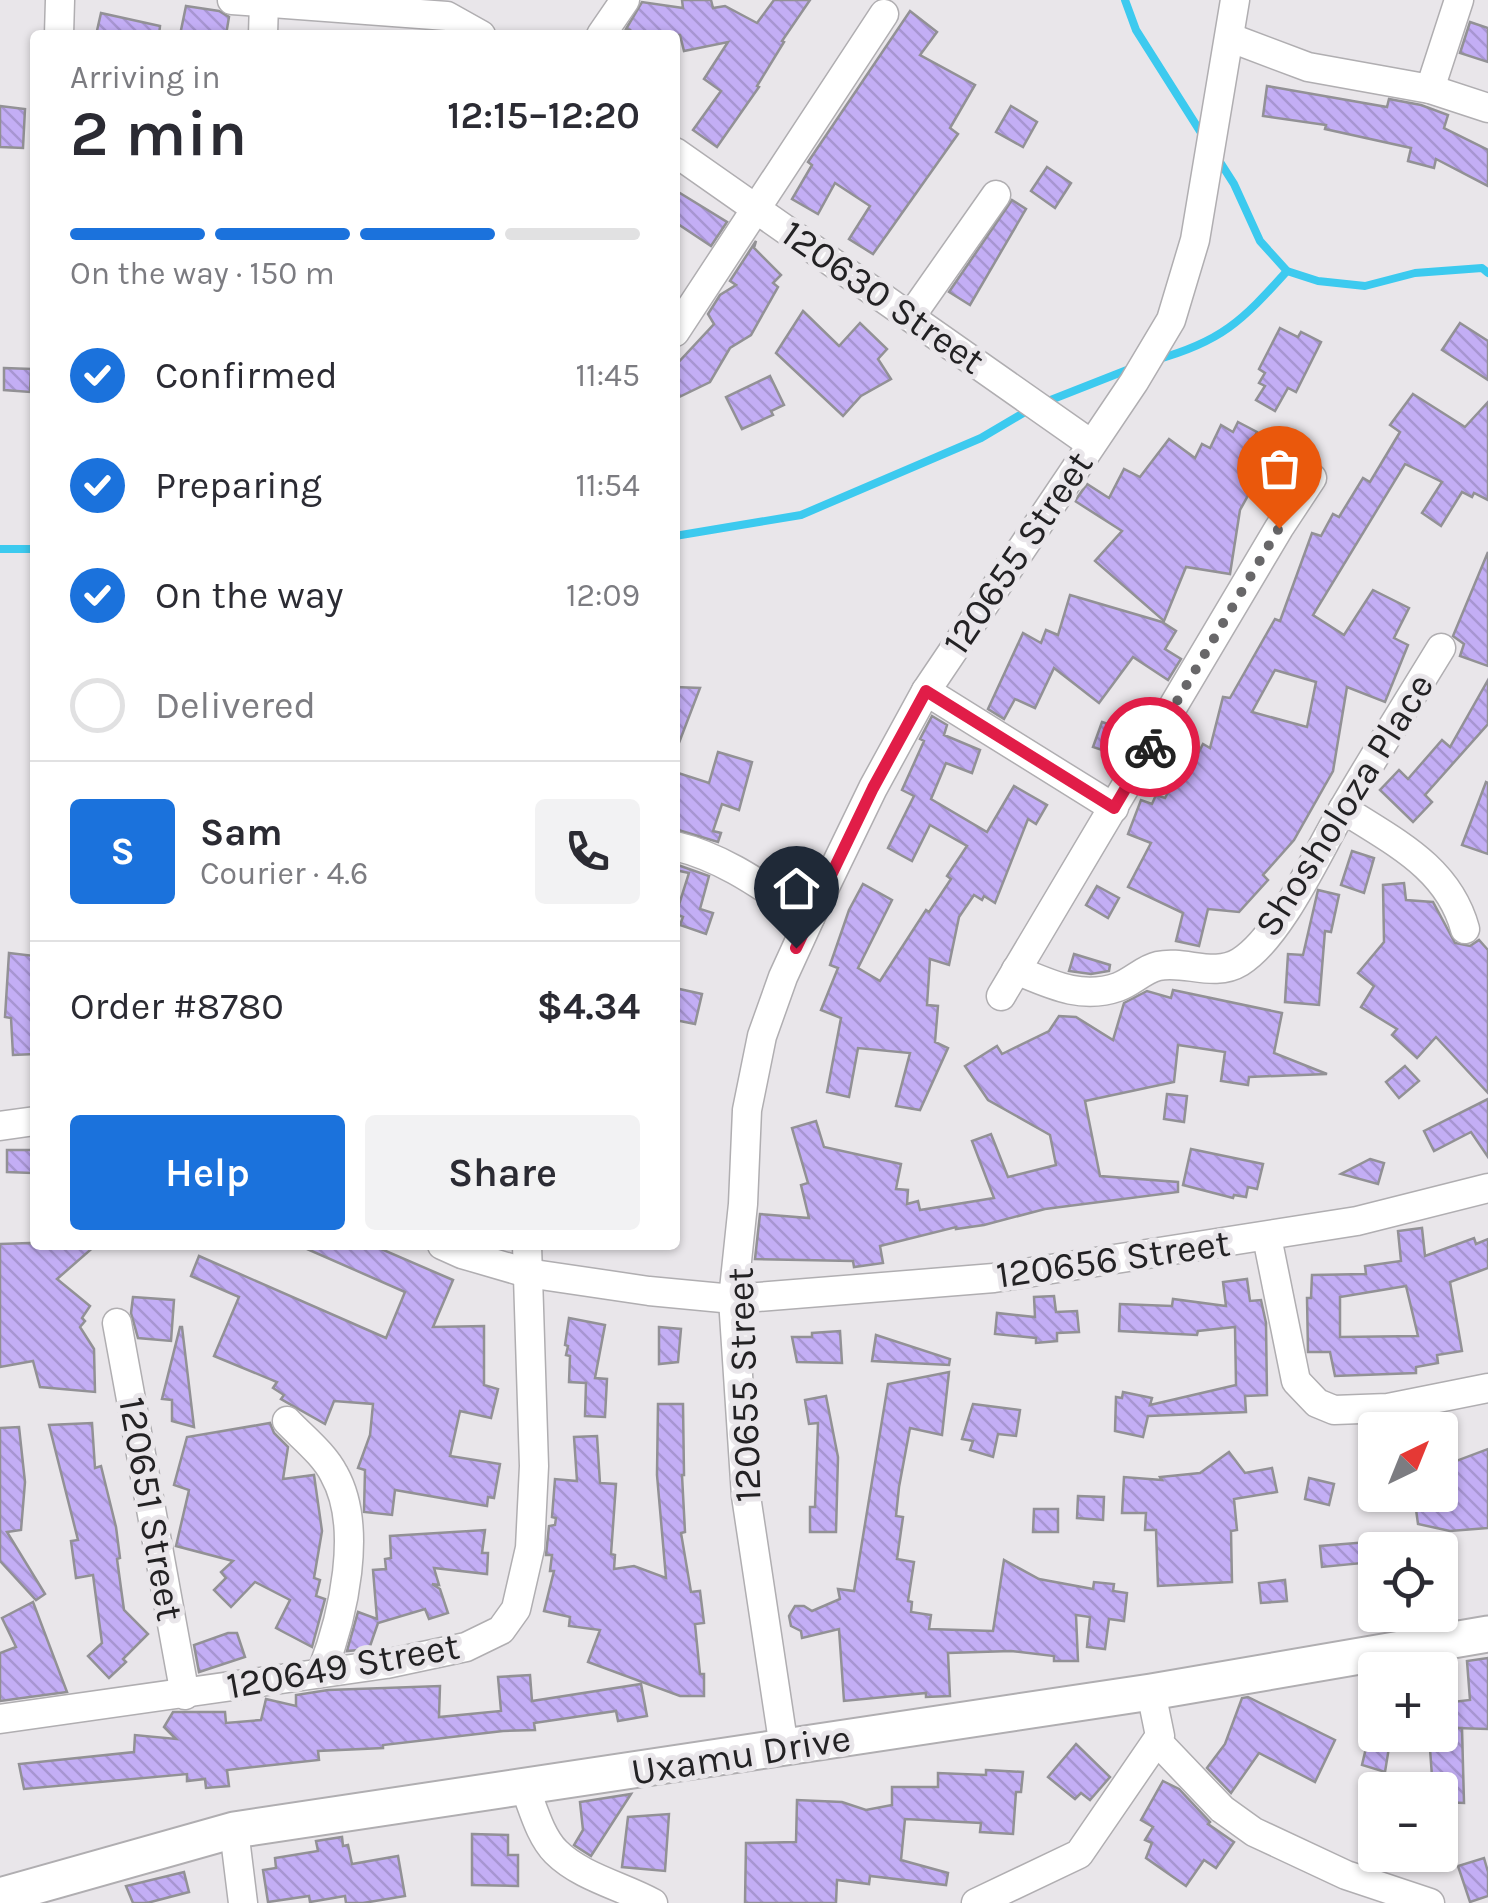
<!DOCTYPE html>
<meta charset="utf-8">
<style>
:root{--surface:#fff;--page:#f2f2f3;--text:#2b2b33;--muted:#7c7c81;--line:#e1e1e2;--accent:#1b72dc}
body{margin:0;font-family:Karla,sans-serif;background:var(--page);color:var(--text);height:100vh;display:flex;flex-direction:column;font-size:38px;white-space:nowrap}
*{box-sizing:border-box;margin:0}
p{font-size:32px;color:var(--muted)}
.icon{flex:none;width:55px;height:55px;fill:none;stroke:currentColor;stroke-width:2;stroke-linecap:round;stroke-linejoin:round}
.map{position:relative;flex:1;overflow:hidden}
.details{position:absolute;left:30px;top:30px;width:650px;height:1220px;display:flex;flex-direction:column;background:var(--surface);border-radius:10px;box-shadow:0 2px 8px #0004}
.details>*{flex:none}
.needle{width:65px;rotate:43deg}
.buttons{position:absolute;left:1358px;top:1412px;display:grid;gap:20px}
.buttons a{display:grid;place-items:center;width:100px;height:100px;border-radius:10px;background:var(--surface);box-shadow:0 2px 8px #0004;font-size:50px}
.pin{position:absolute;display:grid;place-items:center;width:85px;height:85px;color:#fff;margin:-102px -42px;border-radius:50% 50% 50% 0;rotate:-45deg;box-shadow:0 0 10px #0007}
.pin .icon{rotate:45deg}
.courier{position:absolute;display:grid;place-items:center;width:100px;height:100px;margin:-50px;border:8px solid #e11d48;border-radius:50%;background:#fff;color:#222;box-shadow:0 2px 12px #0007}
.overview em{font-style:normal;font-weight:600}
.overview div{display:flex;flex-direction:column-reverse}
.overview{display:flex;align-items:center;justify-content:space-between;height:170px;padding:0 40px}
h1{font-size:65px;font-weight:600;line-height:75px}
.bar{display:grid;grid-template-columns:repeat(4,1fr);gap:15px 10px;align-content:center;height:120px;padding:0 40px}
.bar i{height:12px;border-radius:8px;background:var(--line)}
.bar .selected{background:var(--accent)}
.bar p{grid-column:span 4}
.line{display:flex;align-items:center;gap:25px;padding:0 40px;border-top:2px solid var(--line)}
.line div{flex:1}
.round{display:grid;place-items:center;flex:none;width:105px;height:105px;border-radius:10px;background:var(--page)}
ol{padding:0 40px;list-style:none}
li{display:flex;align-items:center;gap:30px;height:110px}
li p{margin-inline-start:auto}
li .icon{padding:10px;border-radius:50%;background:var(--accent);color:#fff;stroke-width:4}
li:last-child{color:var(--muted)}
li i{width:55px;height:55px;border:5px solid var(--line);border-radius:50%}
.primary-button{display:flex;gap:20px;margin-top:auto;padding:20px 40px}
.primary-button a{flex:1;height:115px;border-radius:10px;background:var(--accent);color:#fff;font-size:40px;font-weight:600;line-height:115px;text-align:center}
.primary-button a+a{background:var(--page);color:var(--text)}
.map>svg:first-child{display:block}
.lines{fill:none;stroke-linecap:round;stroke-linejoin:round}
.stream{stroke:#3ccaef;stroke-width:8}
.building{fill:url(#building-back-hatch);stroke:#929195;stroke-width:2.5;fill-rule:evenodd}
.minor-casing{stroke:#b0aeb1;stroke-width:31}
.tertiary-casing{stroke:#b0aeb1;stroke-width:39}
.minor{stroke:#fff;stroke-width:28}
.tertiary{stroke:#fff;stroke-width:35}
.done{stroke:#686769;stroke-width:10;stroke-dasharray:0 18}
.route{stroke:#e11d48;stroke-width:12}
.labels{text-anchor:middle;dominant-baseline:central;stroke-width:10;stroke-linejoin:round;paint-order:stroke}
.street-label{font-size:38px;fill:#232224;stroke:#e9e6ea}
</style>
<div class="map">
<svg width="1488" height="1903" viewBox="0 0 1488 1903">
<defs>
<pattern id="building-back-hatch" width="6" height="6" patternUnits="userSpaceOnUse" patternTransform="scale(2.5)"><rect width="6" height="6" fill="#c3aef5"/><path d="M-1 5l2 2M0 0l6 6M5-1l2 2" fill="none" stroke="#a795d2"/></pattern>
</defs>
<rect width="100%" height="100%" fill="#e9e6ea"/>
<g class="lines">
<!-- stream -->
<g class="stream">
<path d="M1125 0 1136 30 1205 139"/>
<path d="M1218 159 1234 184 1260 241 1287 271 1318 281 1365 286 1415 273 1482 268 1488 273"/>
<path d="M1155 360C1221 342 1242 321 1287 271"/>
<path d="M1043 403 1132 368"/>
<path d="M675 536 801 515 981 438 1030 409"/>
<path d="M0 549H35"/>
</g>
</g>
<!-- building -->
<g class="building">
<path d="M682 0H711L713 8 725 6 757 23 774 0H810L782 41 784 42 757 86 759 87 717 147 693 130 721 91 704 79 728 42 684 51 680 35H629L630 30 626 29 642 2 683 8Z"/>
<path d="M186 6 219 11 229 17 226 35H180Z"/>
<path d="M910 11 937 32 920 55 975 85 950 128 958 134 873 254 849 239 870 206 835 183 818 214 792 199 812 165 808 162Z"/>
<path d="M101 13 160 26 159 35H96Z"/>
<path d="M1470 22 1488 28V62L1460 53Z"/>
<path d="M1267 86 1387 107 1389 99 1421 105 1448 115 1444 128 1488 150V186L1436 159 1434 168 1408 161 1411 148 1325 129 1326 125 1263 116Z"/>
<path d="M0 106 25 109 23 148 0 147Z"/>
<path d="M1011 106 1037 122 1023 147 996 132Z"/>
<path d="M1047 167 1071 183 1055 208 1031 191Z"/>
<path d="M675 190 727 222 711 246 675 222Z"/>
<path d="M1012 200 1026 209 970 305 949 292Z"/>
<path d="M756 241 754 248 781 275 773 283 778 287 751 335 730 348 710 382 675 399V366L714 324 708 314 720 295 736 285 730 281Z"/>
<path d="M803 311 839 346 860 323 887 349 878 359 891 379 861 396 843 416 776 353Z"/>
<path d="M1460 323 1488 341V380L1442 350Z"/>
<path d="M1280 328 1298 337 1301 332 1321 342 1296 392 1288 388 1275 411 1256 400 1265 386 1259 383 1265 373 1259 369Z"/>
<path d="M4 368 31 369 30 392 4 390Z"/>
<path d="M770 376 784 405 771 411 773 415 742 429 726 397Z"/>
<path d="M1413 394 1465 427 1488 402V500L1474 493 1472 497 1462 492 1441 526 1422 513 1442 482 1405 464 1313 615 1344 635 1373 590 1409 608 1394 638 1408 645 1385 702 1347 687 1333 771 1294 840 1263 875 1268 880 1239 912 1208 909 1199 946 1176 941 1183 913 1128 887 1151 843 1128 834 1141 800 1152 804 1156 795 1165 798 1186 759 1193 763 1203 744 1210 748 1223 697 1230 698 1275 619 1280 621 1312 533 1321 536 1333 514 1339 517 1363 478 1370 482 1400 432 1390 425ZM1275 670 1316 682 1307 727 1252 712Z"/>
<path d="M1238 422 1257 432 1242 461 1261 472 1240 510 1230 574 1186 567 1164 621 1095 561 1122 531 1075 501 1087 484 1109 498 1124 469 1140 477 1169 439 1195 458 1202 444 1210 448 1221 425 1233 432Z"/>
<path d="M1488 552V666L1460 656 1464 644 1453 636Z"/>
<path d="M1070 595 1162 622 1176 631 1165 649 1181 659 1168 680 1133 657 1099 703 1054 668 1035 708 1015 699 1004 719 988 709 1023 633 1041 643 1046 630 1058 635Z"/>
<path d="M1488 680V724L1425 795 1432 802 1413 822 1380 790 1399 770 1408 779 1442 740 1450 747Z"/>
<path d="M675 687 700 688 677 748 675 747Z"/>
<path d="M932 716 947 725 944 735 980 750 972 773 946 763 931 799 987 832 1014 786 1047 805 1036 824 1028 819 995 903 984 896 982 900 974 895 959 917 949 965 930 959 927 1005 938 1006 935 1042 948 1048 920 1110 896 1106 910 1053 858 1048 849 1097 827 1092 841 1018 821 1010 838 968 830 965 849 910 863 884 892 900 858 968 880 981 926 910 929 912 951 879 947 876 967 846 930 825 912 861 888 848 914 796 902 790 924 741 920 739Z"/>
<path d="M1102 722 1123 729 1114 754 1093 747Z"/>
<path d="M718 752 752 762 739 810 722 804 713 831 721 833 718 842 675 829V772L709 783Z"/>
<path d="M1486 782 1488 783V854L1462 845Z"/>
<path d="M1352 851 1374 858 1364 893 1341 885Z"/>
<path d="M675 864 709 876 700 909 713 913 706 934 680 925 683 917 676 914 689 873 675 870Z"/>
<path d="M1404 883 1406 900 1433 902 1455 943 1470 946 1479 940 1488 950V1093L1436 1037 1417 1058 1392 1035 1397 1029 1361 1007 1374 986 1358 973 1384 942 1383 885Z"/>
<path d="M1097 886 1119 898 1108 918 1086 905Z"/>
<path d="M1318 890 1339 895 1331 932 1325 931 1319 1005 1285 1002 1288 954 1303 955Z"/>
<path d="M9 953 35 956V1054L13 1055 11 1018 5 1017Z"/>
<path d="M1074 954 1110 965 1109 971 1091 974 1069 971Z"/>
<path d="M675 988 702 994 695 1024 675 1020Z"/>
<path d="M1173 990 1282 1013 1274 1053 1327 1074 1249 1077 1248 1085 1221 1081 1225 1052 1178 1045 1174 1082 1085 1101 1100 1176 1178 1182V1192L1045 1209 984 1225 956 1229V1227L880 1246 883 1263 854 1267 853 1261 755 1259 760 1214 809 1218 801 1185 808 1183 792 1128 816 1121 824 1147 901 1164 896 1189 908 1190 907 1204 918 1201 920 1210 994 1198 972 1141 991 1134 1008 1177 1056 1165 1050 1135 988 1100 965 1066 997 1046 1002 1054 1049 1031 1059 1016 1076 1017 1113 1040 1124 1003 1147 991 1171 998Z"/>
<path d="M1405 1066 1419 1081 1399 1098 1386 1082Z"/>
<path d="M1167 1094 1187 1096 1184 1122 1164 1119Z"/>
<path d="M1488 1099V1157L1471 1132 1434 1151 1424 1131Z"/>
<path d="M1191 1149 1263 1164 1257 1189 1248 1187 1246 1197 1234 1195 1233 1198 1183 1185Z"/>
<path d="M7 1150H32V1173L7 1172Z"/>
<path d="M1370 1159 1384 1163 1378 1184 1341 1174Z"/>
<path d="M1422 1228 1425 1256 1474 1238 1476 1244 1488 1239V1268L1450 1282 1462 1351 1437 1355 1438 1363 1416 1367V1373L1335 1376 1330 1352H1308L1307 1298H1311L1312 1275 1366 1274 1365 1266 1401 1261 1398 1231ZM1406 1286 1418 1336 1340 1337V1297Z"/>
<path d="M30 1243 96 1245 57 1279 90 1306 82 1318 85 1321 80 1327 94 1349 95 1392 40 1387 33 1361 0 1367V1244Z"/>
<path d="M298 1245H372L453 1280 433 1327 484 1326V1385L498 1389 491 1418 460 1411 450 1456 500 1464 494 1498 488 1497 487 1506 395 1490 392 1515 364 1512 365 1470 358 1468 370 1435 373 1404 334 1401 325 1424 281 1399 284 1395 273 1388 277 1382 214 1356 239 1297 191 1276 199 1256 386 1338 405 1292Z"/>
<path d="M1247 1279 1250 1301 1261 1300 1266 1323 1267 1395 1245 1396 1246 1412 1148 1416 1143 1437 1115 1431 1116 1397 1122 1398 1123 1392 1152 1398 1150 1405 1236 1385 1235 1327 1198 1331 1197 1335 1119 1331 1120 1304 1172 1306 1173 1299 1226 1306 1223 1282Z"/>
<path d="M1054 1296 1056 1312 1077 1311 1079 1332 1057 1333V1341L1036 1343V1338L995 1334 997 1313 1035 1317 1034 1297Z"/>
<path d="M133 1297 174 1300 171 1341 138 1338 131 1313Z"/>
<path d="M569 1318 605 1325 595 1378 607 1379 605 1417 585 1416 586 1383 569 1382 570 1356 566 1355 568 1346 565 1345Z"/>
<path d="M180 1327H182L194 1427 172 1421V1400L162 1399Z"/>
<path d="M659 1327 681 1329 678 1362 659 1364Z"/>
<path d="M840 1331 842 1363 797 1362 792 1337H812V1333Z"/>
<path d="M876 1335 950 1359 949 1365 872 1361Z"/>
<path d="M949 1372 942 1435 910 1428 899 1487 896 1516 903 1517 897 1559 914 1562 908 1601 912 1602 911 1612 931 1615 929 1629 993 1631 1004 1560 1039 1579 1093 1589 1094 1582 1114 1584 1113 1591 1127 1593 1124 1621 1109 1619 1105 1649 1087 1647 1090 1617 1076 1615 1078 1661H1054V1656L1011 1651 948 1653 950 1696 926 1697V1693L844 1701 839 1629 802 1638 801 1631 791 1626 789 1616 795 1606H804L812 1611 840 1599 838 1589 854 1591 888 1384Z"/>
<path d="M826 1396 838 1457 836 1532H810V1507H815L818 1423 809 1424 805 1400Z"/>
<path d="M658 1404H683L684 1475H682L685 1532 681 1533 691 1592 700 1591 704 1623 695 1624 700 1674H704V1696H680L588 1662 600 1630 569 1626 570 1617 544 1611 554 1571H550L552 1555H546L549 1526 555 1525 556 1518 552 1517 555 1479 577 1481 574 1437 597 1436 600 1483 616 1484 611 1554 615 1555 614 1569 634 1566 666 1578 657 1475Z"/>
<path d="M973 1404 1020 1410 1016 1436 998 1434 993 1457 970 1450 973 1441 962 1439Z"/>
<path d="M92 1423 95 1468 101 1466 116 1527 120 1558 117 1559 124 1610 148 1634 123 1659 126 1662 109 1678 88 1656 102 1643 93 1575 76 1578 71 1541 78 1540 49 1425Z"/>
<path d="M270 1423 274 1433 288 1447 283 1479 314 1475 322 1531 314 1578 320 1580 316 1596 325 1599 312 1647 276 1628 290 1600 255 1582 231 1607 214 1590 226 1578 221 1572 233 1561 176 1546 189 1490 174 1485 187 1437Z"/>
<path d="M19 1427 25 1482 21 1530 7 1532 45 1594 36 1600 0 1561V1428Z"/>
<path d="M1488 1449V1528L1450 1531 1418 1524 1414 1495H1440V1467Z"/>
<path d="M1229 1452 1245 1473 1272 1468 1277 1492 1234 1499 1237 1530 1231 1531 1232 1582 1158 1586 1156 1530H1145L1146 1513H1122L1124 1477 1162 1480 1160 1477 1200 1473Z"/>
<path d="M1309 1478 1334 1484 1329 1505 1305 1499Z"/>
<path d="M1078 1496 1104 1497 1103 1520 1077 1518Z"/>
<path d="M1034 1509H1058V1532H1033Z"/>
<path d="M485 1530 482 1553H488L487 1574 434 1568 439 1585 432 1584 440 1589 448 1613 429 1619 425 1609 378 1623 369 1649 347 1651 358 1612 377 1619 373 1570 386 1569 385 1559 391 1558 390 1536Z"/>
<path d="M1368 1542 1373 1562 1322 1567 1320 1546Z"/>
<path d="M1285 1580 1287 1601 1261 1603 1259 1583Z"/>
<path d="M33 1602 67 1692 0 1701V1653L16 1647 2 1618Z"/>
<path d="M228 1633H237L245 1657 199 1672 194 1645Z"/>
<path d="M1488 1658V1729L1456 1728 1452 1702 1470 1700 1467 1661Z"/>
<path d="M530 1675 532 1701 641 1684 647 1716 618 1721 616 1711 534 1723 535 1730 503 1731 383 1745V1748L318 1751 319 1760 227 1770 229 1786 206 1788 205 1779 187 1781V1774L24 1789 19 1764 134 1752 135 1735 176 1739 164 1727 173 1712H225L226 1723 261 1720 266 1699 296 1706V1695L328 1690 440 1686 439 1717 501 1711 498 1677Z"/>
<path d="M1248 1697 1335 1740 1315 1782 1259 1753 1231 1793 1207 1768 1225 1744 1242 1698Z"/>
<path d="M1440 1728H1462L1464 1803 1440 1802V1790H1433L1429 1735H1440Z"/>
<path d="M1369 1735H1391L1385 1772 1362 1765Z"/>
<path d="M1076 1744 1110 1777 1090 1800 1081 1793 1075 1799 1048 1777Z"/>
<path d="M986 1770 1023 1772 1021 1792H1016L1013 1834 980 1832 981 1823 905 1819 901 1860 948 1873 946 1885 870 1876 869 1884 837 1880 836 1903H745L746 1843 796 1842 797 1800 842 1802 866 1810 892 1805V1787H938V1773L986 1775Z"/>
<path d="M1163 1781 1179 1789 1210 1822 1208 1824 1234 1842 1216 1868 1204 1860 1186 1886 1146 1858 1152 1843 1145 1840 1153 1827 1141 1820Z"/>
<path d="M631 1794 591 1856 574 1845 583 1830 580 1802Z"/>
<path d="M669 1814 665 1871 622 1867 628 1817Z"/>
<path d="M472 1834 508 1835V1855H518V1886L472 1885Z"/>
<path d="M342 1837 343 1846 348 1845 352 1864 398 1856 405 1896 363 1903H346L345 1896 310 1902 309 1896 268 1902 263 1870 276 1868 275 1858 318 1851 316 1841Z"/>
<path d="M1484 1858 1488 1872V1896L1470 1902 1458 1866Z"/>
<path d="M184 1872 189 1892 147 1903H133L126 1886Z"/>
</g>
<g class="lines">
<!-- minor casing -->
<g class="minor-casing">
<g id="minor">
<path d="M232 0 447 16 481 35"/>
<path d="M59 35 60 0"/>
<path d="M263 35 264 2"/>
<path d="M601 35 625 0"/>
<path d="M1231 38 1308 67 1430 89 1488 108"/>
<path d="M1430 89 1459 0"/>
<path d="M675 152 1091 444"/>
<path d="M911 316 996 195"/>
<path d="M675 332 884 14"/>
<path d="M926 691 1114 808"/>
<path d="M1343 809C1394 842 1448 867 1465 929"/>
<path d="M675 846C726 858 766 889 810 918"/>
<path d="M1016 970C1050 984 1081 1000 1118 987 1132 982 1144 969 1158 966 1185 960 1214 978 1240 962 1280 937 1318 852 1342 811 1374 756 1408 702 1441 648"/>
<path d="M1001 996 1279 528 1312 478"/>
<path d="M0 1126 35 1121"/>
<path d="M1267 1237 1296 1381 1317 1403 1334 1410 1388 1408 1488 1388"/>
<path d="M442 1245 462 1254 527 1273 649 1291 733 1299 994 1278 1357 1221 1488 1188"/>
<path d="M117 1323 185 1695"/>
<path d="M287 1421C302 1437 324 1454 334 1474 364 1527 343 1617 322 1671"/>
<path d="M0 1719 386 1664 466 1647 501 1630 516 1609 530 1548 534 1466 527 1245"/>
<path d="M1157 1741 1222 1809 1254 1832 1346 1875 1430 1903"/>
<path d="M784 1748 746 1496 733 1299 743 1204 747 1110 762 1036 783 977 810 918 873 788 926 691 1134 382 1171 320 1195 240 1235 0"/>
<path d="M525 1788C533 1808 540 1836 556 1852 581 1877 622 1886 653 1903"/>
<path d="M234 1830 243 1903"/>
<path d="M976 1903 1079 1854 1160 1736 1151 1692"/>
</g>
</g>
<!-- tertiary casing -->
<g class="tertiary-casing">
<path id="tertiary" d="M0 1896 234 1830 1151 1692 1488 1634"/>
</g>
<!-- minor -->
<use href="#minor" class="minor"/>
<!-- tertiary -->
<use href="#tertiary" class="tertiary"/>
</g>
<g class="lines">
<!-- done -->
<path class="done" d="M1150 747 1279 528"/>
<!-- route -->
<path class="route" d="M796 948 873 788 926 691 1114 808 1150 747"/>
</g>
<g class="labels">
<!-- street labels -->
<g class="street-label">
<text transform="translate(883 297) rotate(35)">120630 Street</text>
<text transform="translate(1018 553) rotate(-56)">120655 Street</text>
<text transform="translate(1344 805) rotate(-58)">Shosholoza Place</text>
<text transform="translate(1113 1259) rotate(-8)">120656 Street</text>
<text transform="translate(744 1385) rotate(-92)">120655 Street</text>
<text transform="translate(151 1509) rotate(80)">120651 Street</text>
<text transform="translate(343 1666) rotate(-10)">120649 Street</text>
<text transform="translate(741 1755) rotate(-9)">Uxamu Drive</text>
</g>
</g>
</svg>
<div class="buttons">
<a><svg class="needle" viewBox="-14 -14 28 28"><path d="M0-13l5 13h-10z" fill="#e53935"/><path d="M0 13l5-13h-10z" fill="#7c7c81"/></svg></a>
<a><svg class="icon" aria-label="locate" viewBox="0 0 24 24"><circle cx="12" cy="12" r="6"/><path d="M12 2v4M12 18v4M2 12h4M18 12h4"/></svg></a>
<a>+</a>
<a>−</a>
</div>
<div class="pin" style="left:1279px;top:528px;background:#ea580c"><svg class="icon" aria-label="bag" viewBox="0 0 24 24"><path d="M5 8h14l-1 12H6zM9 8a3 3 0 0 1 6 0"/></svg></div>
<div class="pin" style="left:796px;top:948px;background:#1f2937"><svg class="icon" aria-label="home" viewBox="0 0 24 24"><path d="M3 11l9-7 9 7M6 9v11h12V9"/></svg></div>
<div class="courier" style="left:1150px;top:747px"><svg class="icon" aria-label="bike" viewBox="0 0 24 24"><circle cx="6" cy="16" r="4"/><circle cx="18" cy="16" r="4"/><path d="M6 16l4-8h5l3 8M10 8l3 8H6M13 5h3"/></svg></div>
<section class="details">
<div class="overview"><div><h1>2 min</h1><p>Arriving in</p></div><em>12:15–12:20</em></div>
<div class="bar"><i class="selected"></i><i class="selected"></i><i class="selected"></i><i></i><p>On the way · 150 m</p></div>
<ol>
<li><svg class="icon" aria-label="check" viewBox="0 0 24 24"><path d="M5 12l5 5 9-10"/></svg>Confirmed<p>11:45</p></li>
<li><svg class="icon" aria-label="check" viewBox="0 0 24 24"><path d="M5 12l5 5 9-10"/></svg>Preparing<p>11:54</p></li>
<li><svg class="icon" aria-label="check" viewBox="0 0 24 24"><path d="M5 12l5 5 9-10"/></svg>On the way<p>12:09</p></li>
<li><i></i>Delivered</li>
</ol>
<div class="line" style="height:180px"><b class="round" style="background:var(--accent);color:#fff">S</b><div><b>Sam</b><p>Courier · 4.6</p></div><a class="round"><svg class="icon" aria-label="phone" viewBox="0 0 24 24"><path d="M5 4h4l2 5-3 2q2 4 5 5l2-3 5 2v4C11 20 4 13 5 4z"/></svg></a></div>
<div class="line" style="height:130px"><div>Order #8780</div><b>$4.34</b></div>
<div class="primary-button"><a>Help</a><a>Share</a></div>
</section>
</div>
